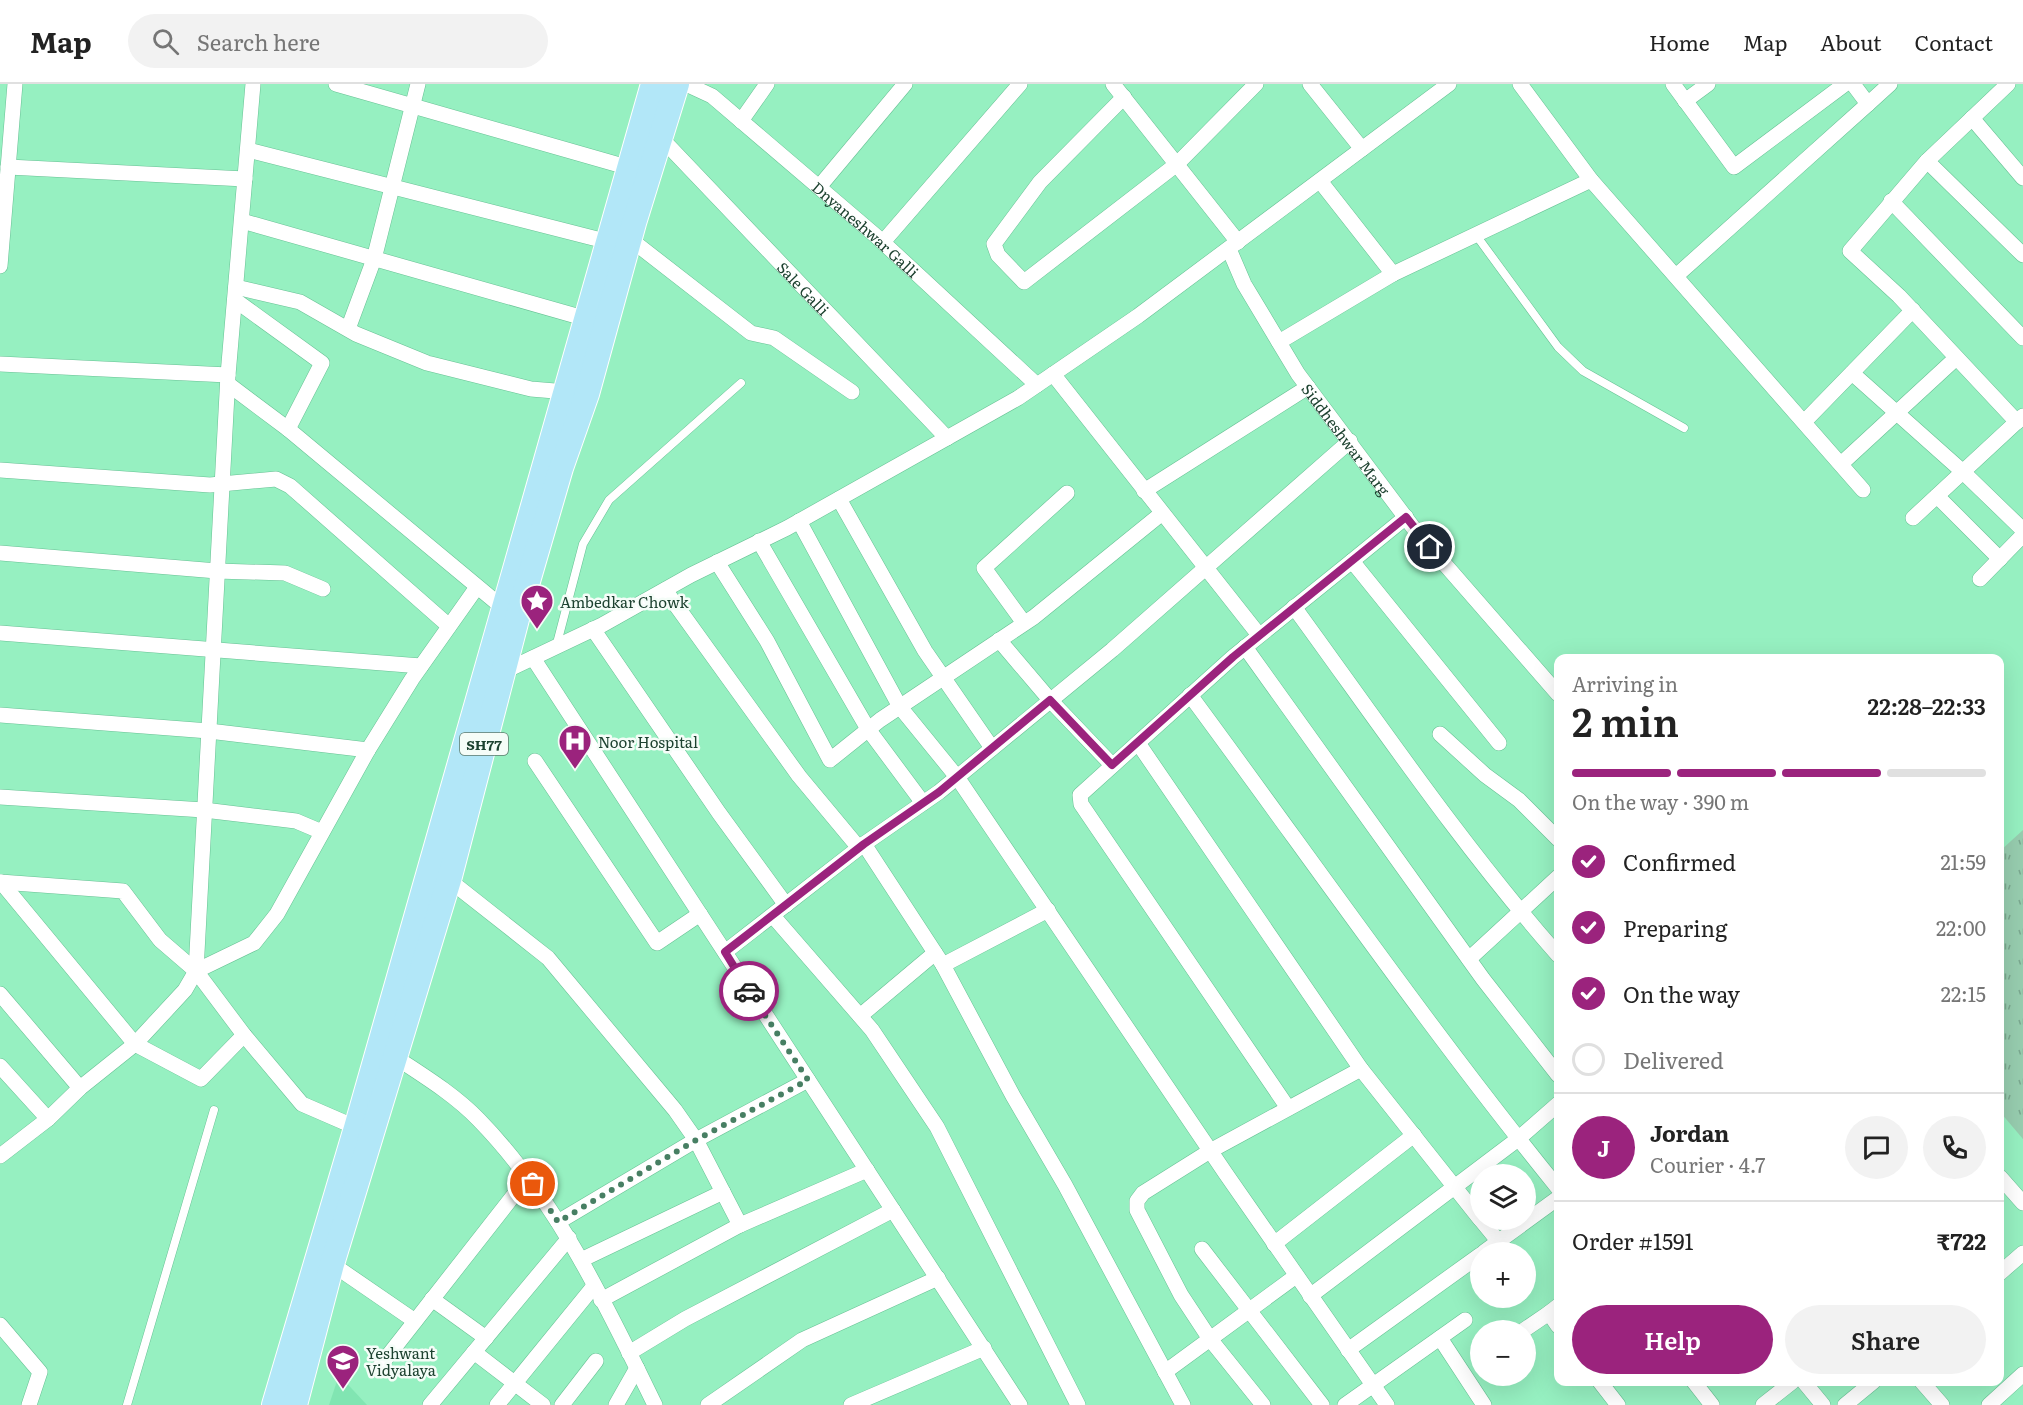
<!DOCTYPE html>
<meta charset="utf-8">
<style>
:root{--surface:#fff;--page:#f2f2f2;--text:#222;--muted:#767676;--line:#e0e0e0;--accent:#9b237d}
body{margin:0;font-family:Literata,serif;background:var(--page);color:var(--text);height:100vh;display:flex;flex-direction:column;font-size:22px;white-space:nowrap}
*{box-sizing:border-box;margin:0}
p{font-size:20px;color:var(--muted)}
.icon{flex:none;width:33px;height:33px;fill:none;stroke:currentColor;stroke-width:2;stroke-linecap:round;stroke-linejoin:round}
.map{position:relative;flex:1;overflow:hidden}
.drawer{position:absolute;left:1554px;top:570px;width:450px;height:732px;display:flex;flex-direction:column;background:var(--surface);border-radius:12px;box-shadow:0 6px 24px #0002}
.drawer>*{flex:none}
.buttons{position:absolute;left:1470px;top:1080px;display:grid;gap:12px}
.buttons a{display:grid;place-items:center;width:66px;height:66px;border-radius:50%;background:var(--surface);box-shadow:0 6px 24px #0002;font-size:30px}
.pin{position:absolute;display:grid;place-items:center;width:51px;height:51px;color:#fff;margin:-26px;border:3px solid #fff;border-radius:50%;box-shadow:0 2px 6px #0007}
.courier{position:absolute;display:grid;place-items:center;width:60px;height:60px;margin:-30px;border:4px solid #9b237d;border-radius:50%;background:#fff;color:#222;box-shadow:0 2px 8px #0007}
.headline em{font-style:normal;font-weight:600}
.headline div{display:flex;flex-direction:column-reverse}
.headline{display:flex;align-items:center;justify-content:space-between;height:102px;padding:0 18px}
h1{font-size:39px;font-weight:600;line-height:45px}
.bar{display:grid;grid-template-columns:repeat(4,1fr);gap:9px 6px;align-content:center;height:72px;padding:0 18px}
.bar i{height:8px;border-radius:4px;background:var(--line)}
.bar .current{background:var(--accent)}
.bar p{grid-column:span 4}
.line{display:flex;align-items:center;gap:15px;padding:0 18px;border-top:2px solid var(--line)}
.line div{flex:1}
.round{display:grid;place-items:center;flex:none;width:63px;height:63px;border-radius:32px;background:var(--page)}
ol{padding:0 18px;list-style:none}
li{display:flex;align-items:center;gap:18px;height:66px}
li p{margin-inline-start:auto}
li .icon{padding:6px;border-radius:50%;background:var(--accent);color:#fff;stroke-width:4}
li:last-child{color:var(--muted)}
li i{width:33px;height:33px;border:3px solid var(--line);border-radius:50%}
.button{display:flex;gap:12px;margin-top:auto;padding:12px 18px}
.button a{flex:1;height:69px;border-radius:36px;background:var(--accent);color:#fff;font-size:24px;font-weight:600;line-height:69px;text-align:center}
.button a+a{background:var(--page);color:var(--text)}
header{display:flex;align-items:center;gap:36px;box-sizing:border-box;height:84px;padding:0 30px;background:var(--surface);border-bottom:2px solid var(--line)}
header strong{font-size:28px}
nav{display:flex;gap:33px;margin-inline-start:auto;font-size:21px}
.search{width:420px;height:54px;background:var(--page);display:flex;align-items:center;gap:15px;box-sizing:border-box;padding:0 21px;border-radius:33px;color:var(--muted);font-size:22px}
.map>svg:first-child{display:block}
.built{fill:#81e5b2}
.grass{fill:url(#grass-tufts)}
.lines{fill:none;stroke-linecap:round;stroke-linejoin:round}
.lane-casing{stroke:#67c194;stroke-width:9}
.street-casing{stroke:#67c194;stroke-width:16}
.primary-casing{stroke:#fff;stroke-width:26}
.lane{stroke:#fff;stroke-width:8}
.street{stroke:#fff;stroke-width:15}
.primary{stroke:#b2e7f8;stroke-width:24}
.done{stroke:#477f63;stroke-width:6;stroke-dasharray:0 10.8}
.route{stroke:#9b237d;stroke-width:8}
.labels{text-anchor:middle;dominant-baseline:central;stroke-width:5;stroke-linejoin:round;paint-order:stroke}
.shield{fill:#f5fdf8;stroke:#5e7a6c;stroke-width:1.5}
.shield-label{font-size:14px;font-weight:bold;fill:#1d4230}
.street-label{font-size:15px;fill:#1d4230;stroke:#f5fdf8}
.poi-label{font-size:15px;fill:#1d4230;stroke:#f5fdf8;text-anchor:start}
</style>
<header>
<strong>Map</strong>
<div class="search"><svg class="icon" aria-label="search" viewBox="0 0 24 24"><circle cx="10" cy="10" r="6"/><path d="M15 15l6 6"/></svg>Search here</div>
<nav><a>Home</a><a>Map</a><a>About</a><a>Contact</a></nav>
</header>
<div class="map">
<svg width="2023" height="1321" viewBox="0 0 2023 1321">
<defs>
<pattern id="grass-tufts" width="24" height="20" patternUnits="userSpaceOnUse" patternTransform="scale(1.5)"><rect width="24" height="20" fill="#97cdaf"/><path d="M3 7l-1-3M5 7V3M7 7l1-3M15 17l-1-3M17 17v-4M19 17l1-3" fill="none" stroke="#7ba88f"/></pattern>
</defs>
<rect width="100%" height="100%" fill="#96f0c1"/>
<!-- built -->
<path class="built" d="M339 1291 367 1321H329Z"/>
<!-- grass -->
<path class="grass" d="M2023 746V1055L2000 1028V767Z"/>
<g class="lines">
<!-- lane casing -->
<g class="lane-casing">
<g id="lane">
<path d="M1476 151 1558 263 1583 287 1684 344"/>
<path d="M556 563 583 460 609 416 741 299"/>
<path d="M127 1321 214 1026"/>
</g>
</g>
<!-- street casing -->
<g class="street-casing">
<g id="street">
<path d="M336 0 630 84"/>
<path id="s1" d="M686 0 712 12 876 152 1037 301"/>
<path d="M1113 0 1238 158"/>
<path d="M1310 0 1362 65"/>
<path d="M1520 0 1591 96 1863 406"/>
<path d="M1673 0 1734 83 1845 0"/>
<path d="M1853 0 1868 20 1890 0"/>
<path d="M2008 0 1927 77 1850 167 1899 212 2017 338"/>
<path d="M1124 13 1040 98 994 160 998 171 1024 198 1177 80 1256 0"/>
<path d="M1685 17 1708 0"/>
<path d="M1972 34 2023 94"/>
<path d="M741 37 767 0"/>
<path id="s2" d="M661 54 947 354"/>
<path d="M248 66 609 158"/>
<path d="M1927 77 2023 171"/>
<path d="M8 83 245 95"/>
<path d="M1320 97 1393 190 1591 96"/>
<path d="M819 103 905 0"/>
<path d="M1891 117 2023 254"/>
<path d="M242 137 587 235"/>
<path d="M630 155 751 249 774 254 852 308"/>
<path d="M883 158 1020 0"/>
<path id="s3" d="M1229 165 1244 200 1298 290 1415 446 1558 610"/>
<path d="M0 182 15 0"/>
<path d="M1676 192 1868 20"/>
<path d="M236 203 300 218 356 250 427 279 531 305 567 308"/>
<path d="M235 216 322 279 288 345"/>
<path d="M348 245 374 175 418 0"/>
<path d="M1279 258 1393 190"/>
<path d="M0 280 228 291 253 0"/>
<path d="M1852 289 1962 387 2023 446"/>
<path d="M1053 290 1259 551"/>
<path d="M228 300 288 345 502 523"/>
<path d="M1804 338 1913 226"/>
<path d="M1841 380 1955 275"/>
<path d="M0 386 210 401 276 395 290 402 449 542"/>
<path d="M1144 407 1308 303"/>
<path d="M1937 412 2000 475"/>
<path d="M839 415 925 567 992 664"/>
<path d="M1913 434 2023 332"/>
<path d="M799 437 900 623 957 693 1226 1090 1387 1321"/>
<path d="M759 457 868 645 923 719"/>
<path d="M0 469 217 487 285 489 323 505"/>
<path d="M1352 477 1406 433"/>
<path d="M717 478 767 557 830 676 880 636 1034 533 1161 430"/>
<path d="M1980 495 2023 451"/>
<path d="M665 506 799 692 859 764"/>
<path d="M1294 523C1380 641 1462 762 1558 871"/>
<path d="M1024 539 984 484 1067 409"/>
<path d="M593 545 719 729 786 821"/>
<path d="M0 549 421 582"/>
<path d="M999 556 1050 616 1112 681"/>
<path d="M1245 563 1483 895 1558 991"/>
<path d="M533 574 1020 1321"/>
<path d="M503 588 602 541 691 491 787 444 1018 314 1138 232 1449 0"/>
<path d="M1190 611C1312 776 1429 945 1558 1104"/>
<path d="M0 631 209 647 368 666"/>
<path d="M1440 650 1485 691 1519 716 1558 755"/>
<path d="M1138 659 1361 985 1480 1135"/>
<path d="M535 677 657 859 700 830"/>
<path d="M0 713 204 726 296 737 322 748"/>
<path d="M864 760 943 881 1013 1012 1065 1101 1183 1321"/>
<path d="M449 796 548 874 675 1026 696 1056 740 1141"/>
<path d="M0 798 123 807 160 856 196 887 244 951 302 1020 362 1046"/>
<path d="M1 798 135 960 201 995 244 951"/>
<path d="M773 832 872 946 937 1043 1078 1321"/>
<path d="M725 868 864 760 939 708 1112 566 1350 357"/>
<path d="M1469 875 1558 793"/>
<path d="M943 881 1048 826"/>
<path d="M196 887 228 291"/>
<path d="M0 910 80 1004"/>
<path d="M860 932 935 869"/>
<path d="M395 973C424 992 455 1011 479 1036 557 1116 606 1221 655 1321"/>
<path d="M0 982 48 1035"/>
<path d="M1288 1024 1081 720 1080 711 1233 573 1352 477 1499 659"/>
<path d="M0 1072 48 1035 80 1004 135 960 185 906 196 887 254 859 277 830 368 666 412 595 477 503"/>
<path d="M2000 1093 2023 1119"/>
<path d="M1481 1136 1499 1158"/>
<path d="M558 1138 696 1056 808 996"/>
<path d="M1274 1160 1414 1051"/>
<path d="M1202 1165 1322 1321"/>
<path d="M1484 1168 1558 1114"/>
<path d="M581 1176 723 1108"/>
<path d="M332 1180 415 1237"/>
<path d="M2000 1189 2023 1169"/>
<path d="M1310 1212 1518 1055 1558 1020"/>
<path d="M432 1215 486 1254"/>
<path d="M601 1216 740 1141 867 1086"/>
<path d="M1558 1222 1549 1229 1558 1242"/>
<path d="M0 1241 40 1288 29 1321"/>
<path d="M1524 1246 1549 1229"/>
<path d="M1440 1254 1484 1321"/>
<path d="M1348 1266 1480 1171"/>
<path d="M474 1268 543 1321"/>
<path d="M629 1269 685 1235 893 1126"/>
<path d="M380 1282 528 1093"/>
<path d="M1165 1288 1296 1192"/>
<path d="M1600 1298 1618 1321"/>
<path d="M1694 1298 1712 1321"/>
<path d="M1804 1298 1823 1321"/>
<path d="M1922 1298 1942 1321"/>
<path d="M430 1321 569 1154"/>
<path d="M497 1321 594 1202"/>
<path d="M562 1321 596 1277"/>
<path d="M616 1321 637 1284"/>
<path d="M708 1321 802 1256 938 1194"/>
<path d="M851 1321 984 1264"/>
<path d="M1263 1321 1210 1255 1181 1211 1137 1126V1117L1143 1109 1210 1067 1361 985"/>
<path d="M1345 1321 1465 1236"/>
<path d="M1763 1321 1792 1298"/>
<path d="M1845 1321 1873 1298"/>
<path d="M1989 1321 2023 1290"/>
</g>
</g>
<!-- primary casing -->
<g class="primary-casing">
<g id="primary">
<path d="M274 1321 356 1044 653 0"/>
<path d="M295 1321 332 1180 449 796 517 535 561 384 587 310 634 139 677 0"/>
</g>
</g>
<!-- lane -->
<use href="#lane" class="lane"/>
<!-- street -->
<use href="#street" class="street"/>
<!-- primary -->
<use href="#primary" class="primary"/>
</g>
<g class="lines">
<!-- done -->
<path class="done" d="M533 1100 558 1138 696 1056 808 996 749 907"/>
<!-- route -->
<path class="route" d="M749 907 725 868 864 760 939 708 1050 616 1112 681 1233 573 1406 433 1430 463"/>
</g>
<!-- icons -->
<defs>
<g id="sight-pin" transform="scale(1.725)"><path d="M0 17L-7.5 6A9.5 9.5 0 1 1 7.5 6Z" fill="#9b237d" stroke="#f5fdf8"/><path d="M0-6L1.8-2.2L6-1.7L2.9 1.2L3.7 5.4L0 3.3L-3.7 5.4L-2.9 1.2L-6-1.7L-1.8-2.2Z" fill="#fff"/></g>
<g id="hospital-pin" transform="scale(1.725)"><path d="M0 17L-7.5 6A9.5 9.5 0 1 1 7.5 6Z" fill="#9b237d" stroke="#f5fdf8"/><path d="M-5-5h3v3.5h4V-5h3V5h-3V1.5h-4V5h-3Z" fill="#fff"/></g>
<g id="school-pin" transform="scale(1.725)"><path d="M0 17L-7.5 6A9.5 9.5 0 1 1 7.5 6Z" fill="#9b237d" stroke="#f5fdf8"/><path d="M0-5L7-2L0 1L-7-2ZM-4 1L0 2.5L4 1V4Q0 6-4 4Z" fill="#fff"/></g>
</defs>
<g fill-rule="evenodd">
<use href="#sight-pin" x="537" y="517"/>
<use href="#hospital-pin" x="575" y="657"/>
<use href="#school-pin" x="343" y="1277"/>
</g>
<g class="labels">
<!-- shield labels -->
<rect class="shield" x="460" y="649" width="48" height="22" rx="4.5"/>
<g class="shield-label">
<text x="484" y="660">SH77</text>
</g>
<!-- street labels -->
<g class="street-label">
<text stroke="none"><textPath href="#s1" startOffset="232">Dnyaneshwar Galli</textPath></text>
<text stroke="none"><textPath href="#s2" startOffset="207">Sale Galli</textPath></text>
<text stroke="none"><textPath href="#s3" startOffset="224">Siddheshwar Marg</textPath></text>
</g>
<!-- poi labels -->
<g class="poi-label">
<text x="560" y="517">Ambedkar Chowk</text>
<text x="598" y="657">Noor Hospital</text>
<text x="366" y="1268">Yeshwant<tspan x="366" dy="17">Vidyalaya</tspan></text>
</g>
</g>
</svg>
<div class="buttons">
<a><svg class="icon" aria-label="layers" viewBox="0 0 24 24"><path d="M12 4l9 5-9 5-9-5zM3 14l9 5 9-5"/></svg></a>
<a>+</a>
<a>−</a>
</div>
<div class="pin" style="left:533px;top:1100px;background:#ea580c"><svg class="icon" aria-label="bag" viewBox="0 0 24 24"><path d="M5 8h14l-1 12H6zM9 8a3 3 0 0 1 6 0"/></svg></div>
<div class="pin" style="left:1430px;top:463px;background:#1f2937"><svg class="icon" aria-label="home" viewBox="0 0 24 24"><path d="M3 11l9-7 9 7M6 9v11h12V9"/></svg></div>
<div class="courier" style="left:749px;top:907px"><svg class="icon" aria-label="car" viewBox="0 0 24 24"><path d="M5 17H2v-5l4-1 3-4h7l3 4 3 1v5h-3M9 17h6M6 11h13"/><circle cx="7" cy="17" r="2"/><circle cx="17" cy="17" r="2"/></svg></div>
<section class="drawer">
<div class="headline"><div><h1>2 min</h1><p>Arriving in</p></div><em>22:28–22:33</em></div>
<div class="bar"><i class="current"></i><i class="current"></i><i class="current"></i><i></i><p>On the way · 390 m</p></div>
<ol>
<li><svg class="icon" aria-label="check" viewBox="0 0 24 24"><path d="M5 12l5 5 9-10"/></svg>Confirmed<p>21:59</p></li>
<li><svg class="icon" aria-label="check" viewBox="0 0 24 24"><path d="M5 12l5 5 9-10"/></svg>Preparing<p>22:00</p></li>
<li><svg class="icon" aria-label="check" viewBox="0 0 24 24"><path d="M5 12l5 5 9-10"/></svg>On the way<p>22:15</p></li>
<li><i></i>Delivered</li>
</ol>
<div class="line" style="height:108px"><b class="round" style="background:var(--accent);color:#fff">J</b><div><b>Jordan</b><p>Courier · 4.7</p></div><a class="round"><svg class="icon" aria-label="chat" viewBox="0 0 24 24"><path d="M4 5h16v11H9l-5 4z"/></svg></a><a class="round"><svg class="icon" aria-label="phone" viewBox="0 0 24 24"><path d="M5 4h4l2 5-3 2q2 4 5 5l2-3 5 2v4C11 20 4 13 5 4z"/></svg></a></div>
<div class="line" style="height:78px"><div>Order #1591</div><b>₹722</b></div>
<div class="button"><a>Help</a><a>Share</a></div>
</section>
</div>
